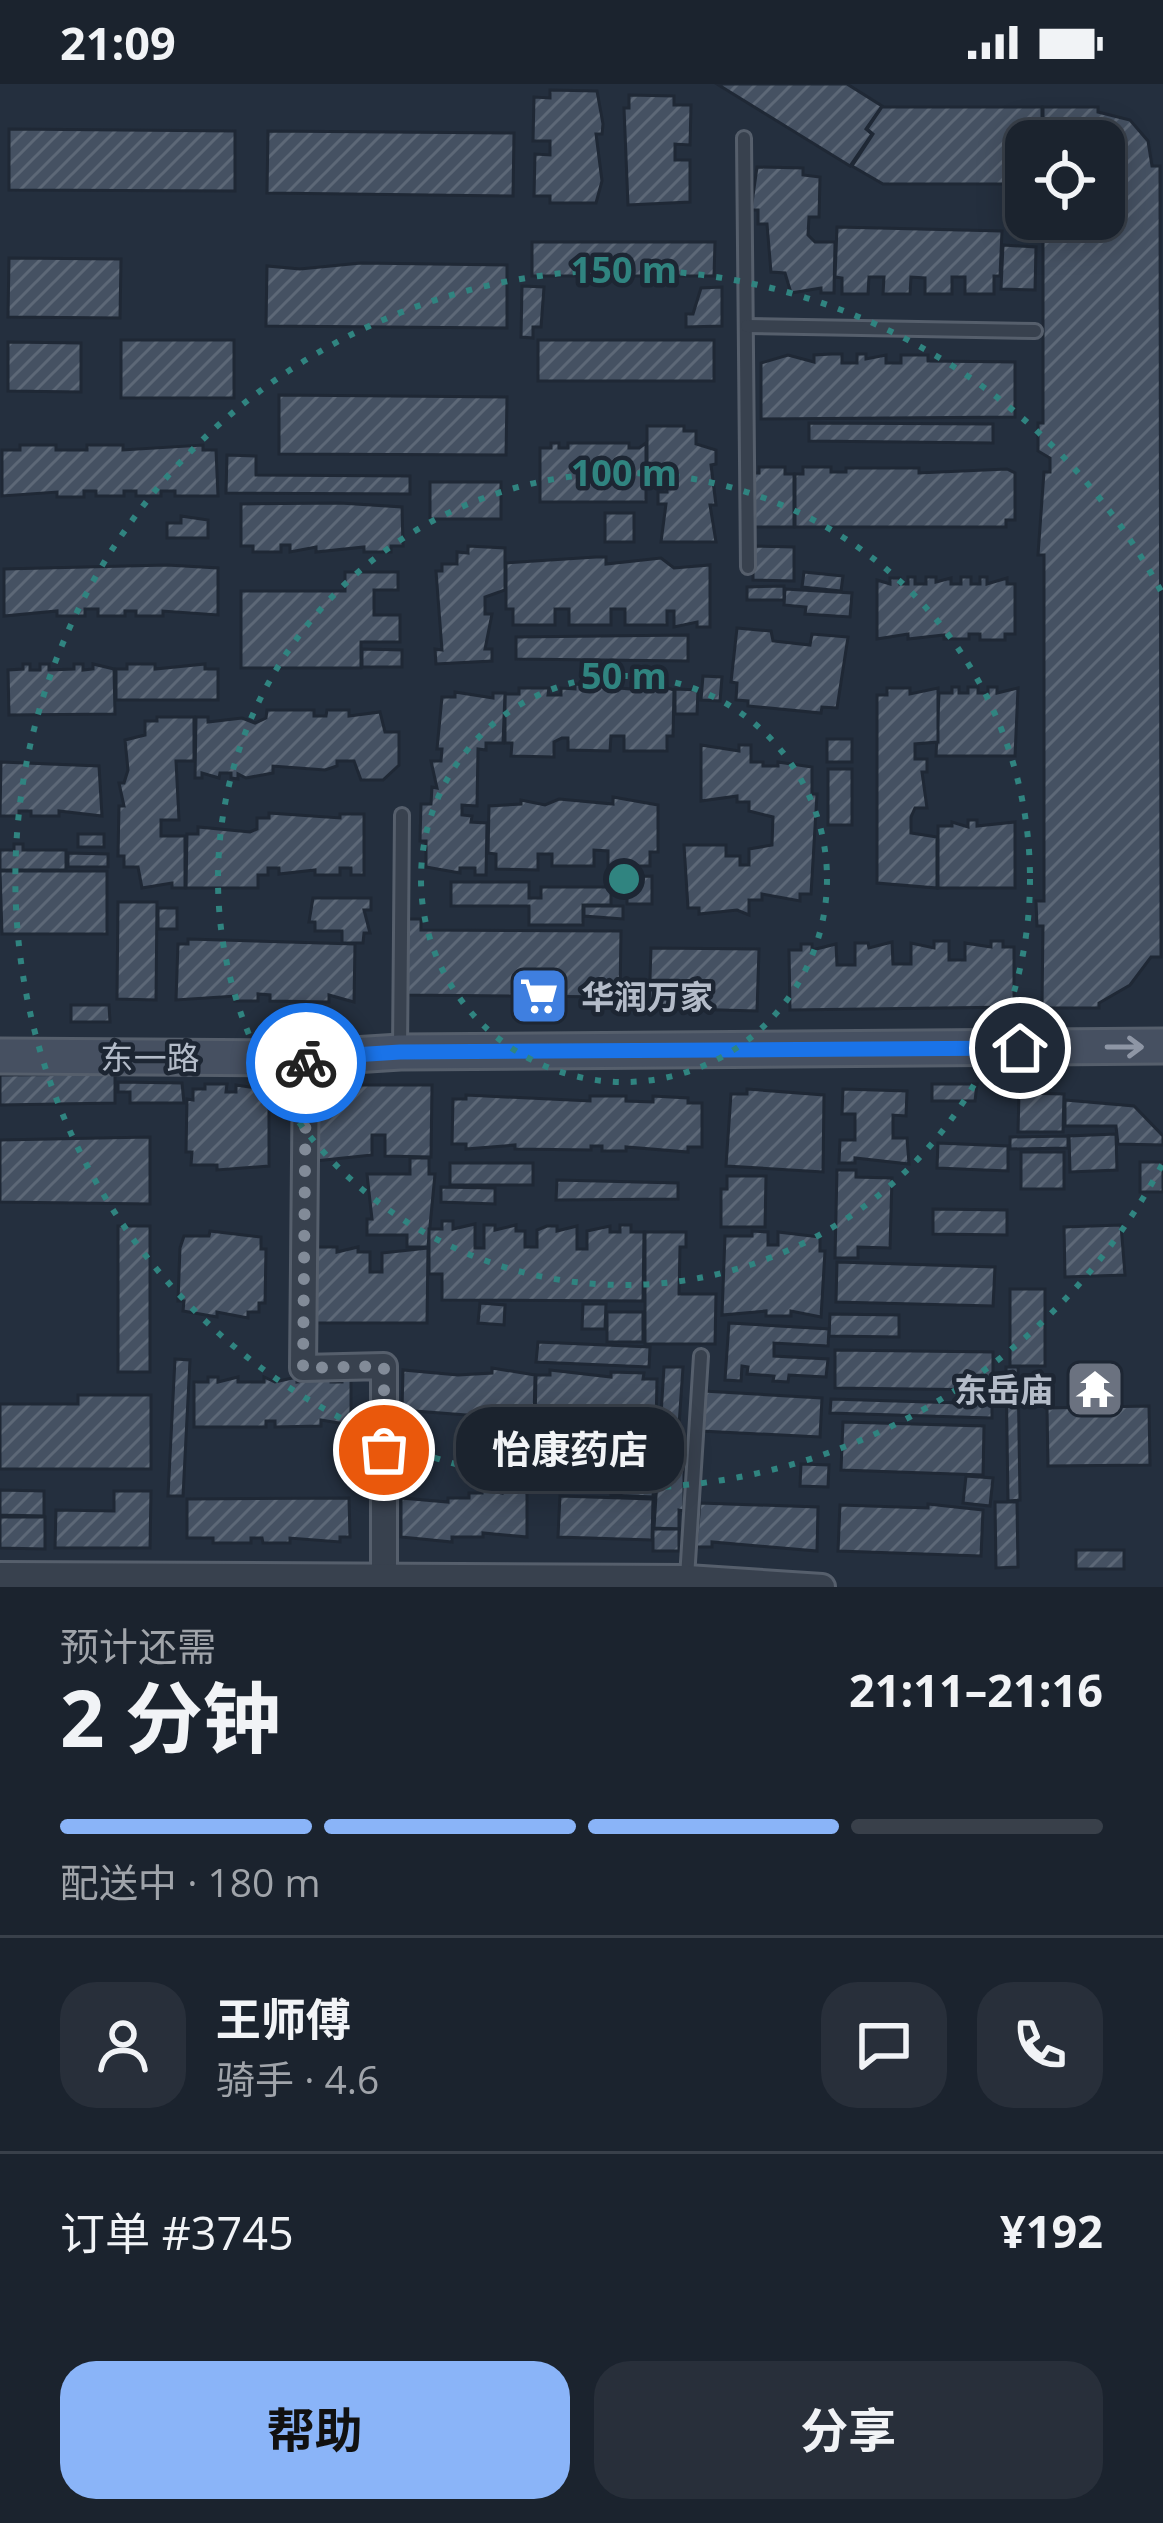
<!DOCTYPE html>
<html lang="zh">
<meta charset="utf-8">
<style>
:root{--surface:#1b232e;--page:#282f3a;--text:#f1f3f6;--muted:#a0a4aa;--line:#39404a;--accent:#8ab4f8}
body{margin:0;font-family:"Open Sans","Noto Sans SC",sans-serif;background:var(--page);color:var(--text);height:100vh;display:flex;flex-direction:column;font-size:45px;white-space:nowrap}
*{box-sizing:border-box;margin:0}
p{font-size:39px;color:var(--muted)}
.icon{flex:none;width:66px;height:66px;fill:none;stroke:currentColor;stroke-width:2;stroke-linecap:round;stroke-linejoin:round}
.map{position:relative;height:1503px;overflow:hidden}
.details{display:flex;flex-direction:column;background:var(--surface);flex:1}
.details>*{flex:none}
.controls{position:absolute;left:1005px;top:36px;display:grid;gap:24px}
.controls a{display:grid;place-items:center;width:120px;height:120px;border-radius:24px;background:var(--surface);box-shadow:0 6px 30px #0003,0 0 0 3px var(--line);font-size:60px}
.pin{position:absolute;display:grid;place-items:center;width:102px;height:102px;color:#fff;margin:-51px;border:6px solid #fff;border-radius:50%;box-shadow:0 3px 12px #0007}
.courier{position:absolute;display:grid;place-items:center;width:120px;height:120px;margin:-60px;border:9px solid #1a73e8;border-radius:50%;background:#fff;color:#222;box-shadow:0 3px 15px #0007}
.bubble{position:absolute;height:84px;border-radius:36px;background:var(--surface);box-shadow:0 6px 30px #0003,0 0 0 3px var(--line);font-size:39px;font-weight:700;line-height:84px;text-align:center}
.headline em{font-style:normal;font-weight:700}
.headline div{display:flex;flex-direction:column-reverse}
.headline{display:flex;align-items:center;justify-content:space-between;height:204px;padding:0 60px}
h1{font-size:78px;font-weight:700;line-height:90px}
.bar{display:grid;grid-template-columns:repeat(4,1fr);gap:18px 12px;align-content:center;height:144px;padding:0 60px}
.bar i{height:15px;border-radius:9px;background:var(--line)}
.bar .on{background:var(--accent)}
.bar p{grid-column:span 4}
.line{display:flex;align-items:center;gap:30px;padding:0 60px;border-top:3px solid var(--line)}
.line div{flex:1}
.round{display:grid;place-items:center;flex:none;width:126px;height:126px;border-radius:36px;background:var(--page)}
.action{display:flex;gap:24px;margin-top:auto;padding:24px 60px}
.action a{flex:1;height:138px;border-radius:36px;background:var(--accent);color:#111;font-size:48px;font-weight:700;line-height:138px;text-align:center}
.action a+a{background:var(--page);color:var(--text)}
.status{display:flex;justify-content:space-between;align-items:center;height:84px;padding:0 60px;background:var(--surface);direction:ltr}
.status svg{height:33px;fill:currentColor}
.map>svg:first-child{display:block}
.building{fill:url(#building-hatch);stroke:#1f2835;stroke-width:3}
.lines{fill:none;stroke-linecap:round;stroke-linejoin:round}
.lane-casing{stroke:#565f6c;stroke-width:18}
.street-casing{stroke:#565f6c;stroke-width:30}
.secondary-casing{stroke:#565f6c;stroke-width:39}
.lane{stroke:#38414e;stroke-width:12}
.street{stroke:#38414e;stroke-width:24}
.secondary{stroke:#465061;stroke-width:33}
.oneway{stroke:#8e96a5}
.done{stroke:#828b98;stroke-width:12;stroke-dasharray:0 21.6}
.route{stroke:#1a73e8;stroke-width:15}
.ring{fill:none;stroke:#308480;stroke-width:6;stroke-dasharray:6 12}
.labels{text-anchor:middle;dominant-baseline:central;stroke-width:9;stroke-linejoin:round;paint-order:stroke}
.poi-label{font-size:33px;font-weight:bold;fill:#b4bcc9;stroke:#1d2633;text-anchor:start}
.street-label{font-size:33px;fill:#b4bcc9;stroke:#1d2633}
.centre{fill:#308480;stroke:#1d2633;stroke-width:6}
.ring-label{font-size:36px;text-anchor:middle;font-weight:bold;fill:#308480;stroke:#1d2633;stroke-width:9;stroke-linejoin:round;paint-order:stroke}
</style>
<div class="status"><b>21:09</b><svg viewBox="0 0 49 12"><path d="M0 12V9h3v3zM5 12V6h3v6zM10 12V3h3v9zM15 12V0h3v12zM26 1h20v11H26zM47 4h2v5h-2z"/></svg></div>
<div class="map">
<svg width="1163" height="1503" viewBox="0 0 1163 1503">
<defs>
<pattern id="building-hatch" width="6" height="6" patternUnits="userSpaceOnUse" patternTransform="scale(3)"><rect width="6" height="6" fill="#455162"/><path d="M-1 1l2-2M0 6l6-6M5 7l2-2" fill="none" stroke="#5d6877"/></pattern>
</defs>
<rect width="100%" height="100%" fill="#242f3e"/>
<!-- building -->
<g class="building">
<path d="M717 0H847L882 22 866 45 872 50 850 82Z"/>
<path d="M550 6 597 7 603 40 602 50H596L602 97 596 119H550V112H534L535 70 550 71V57H533L534 13 550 14Z"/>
<path d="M629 11 674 12V21H691L690 61 675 60V76H690V118L628 121 624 24H629Z"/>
<path d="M882 23H1042V57H1026V100H883L852 82 873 50 867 45Z"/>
<path d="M1043 23H1098V28L1130 36 1148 57 1152 82H1160L1161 873H1151L1130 901 1099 919V924H1042L1043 842H1037L1036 817H1044V471H1038L1044 388H1050V374L1038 367V339H1043V135H1104V57H1043Z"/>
<path d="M9 45 235 47V107L9 106Z"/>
<path d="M268 47 514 49 513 112 267 109Z"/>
<path d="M757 83 803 84V91L820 93 819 133H809L808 151 815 158H835L834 209H821V204L791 209 785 189 771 188 767 140H758V126H751Z"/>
<path d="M837 143 1002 147 1000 192H994V210H965V193H952V210H925V194L911 193 910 210H883L884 193H869L868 210H842V194L835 193Z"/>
<path d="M532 158H715L714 192H532Z"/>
<path d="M1003 161 1036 163 1035 206 1001 205Z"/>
<path d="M9 174 121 175 120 234 8 233Z"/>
<path d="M361 179 507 181V244L266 242 267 182 300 185Z"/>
<path d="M522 202 544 203 541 243H533V254L521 253Z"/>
<path d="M722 203V242L686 243V230H693L701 204Z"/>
<rect x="121" y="256" width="113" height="58"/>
<rect x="538" y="256" width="176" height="41"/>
<path d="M8 258 81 259V308L8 307Z"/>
<path d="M832 270H842V279H857V270H866V275L886 271V279H901V271H928V277L1015 278V333L761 335V279L788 271 814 278V271Z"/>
<path d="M279 311 507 313 506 371 279 370Z"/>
<path d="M809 339 993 340V359L809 357Z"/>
<path d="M647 342H684V347H696V360L716 366V380L711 381 716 421H710L716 458H661L666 420H658V408H667V390L647 383Z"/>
<path d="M551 359H559V364H568V359H629V364H639L646 359V418H540V364H551Z"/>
<path d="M20 361H56V366H87V361H123V366L203 361V366H216L218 412H175V407H161V412H136V407H124V412H96V407H84V413H57V408L2 412V366H20Z"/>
<path d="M227 371 256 372V391L410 392V410L226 409Z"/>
<path d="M759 383H785V390H794V443H750L749 389H759Z"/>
<path d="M803 383H831V388H846V384H919V389L1007 385 1015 389V436H1006V443H795V390H803Z"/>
<rect x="430" y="398" width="71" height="37"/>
<path d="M340 419 402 423 403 462H391V468H364V463L316 468V463L290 468V461H281V468H253V462H241V420Z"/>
<rect x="605" y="429" width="29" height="29"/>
<path d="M181 432 208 436V454H167V439H181Z"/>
<path d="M468 462 505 464V506L485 513V530H492L485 565H492V577L436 580 435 565 442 566 436 487H442V480H457V468L468 469Z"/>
<path d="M753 462 794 463V497L753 496Z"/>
<path d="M596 473H606V480L661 474 674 484 710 481V543H697V538L674 543V527H667V541H625V525H611V541H569V525H555V541H513V525H506V479Z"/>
<path d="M167 481 218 484V531L163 527V532H136V527H125V532H98V525H85V532H57V527L4 532V485Z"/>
<path d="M345 488H398V506H374V531H400V558H361V584H241V507H345Z"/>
<path d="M804 488 843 492 841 507 802 503Z"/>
<path d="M908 493H915V500H926V493H936V498L951 494V500H961V493H971V500H980V493H987V500L1007 494V500H1015V550H1005V556H980V550H969V555H944V551L908 555V550L877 555V496L890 500V494H900V500H908Z"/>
<path d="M784 502V516H747V503Z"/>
<path d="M785 505 852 509 850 533 805 530 806 523 784 521Z"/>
<path d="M737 544 771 547 773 557 810 561 812 550 848 553 837 624 822 623 821 629 748 622V617L736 616 737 599 731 598Z"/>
<path d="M688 551V577L516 575V553Z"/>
<path d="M362 565 402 566V583H362Z"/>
<path d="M23 580H30V586H40V580H49V586L74 585V580H83V586L93 585V580L114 585 115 630 9 631 8 586 23 585Z"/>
<path d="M127 580H155V585L205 580V585H218V616H116V585H127Z"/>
<path d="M703 592 722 593 720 617 701 616Z"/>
<path d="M650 598 674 606 673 652H667V667H624V652H611L610 667 568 666V654H562L554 658V673L511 672 512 659H505V610H519V604H549L548 611H561V604L575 605V600L631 605V599H641V606H650Z"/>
<path d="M952 603H959V609H968V603H978V609H988V603H997V609L1018 604 1015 672H936L939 609H952Z"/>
<path d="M887 604H910V610L938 604V658L915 660V675H927V688H922L927 724H915L911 733V749L937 753V804L877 799V611H887Z"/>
<path d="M675 605 698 606 697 630H675Z"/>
<path d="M455 608 493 614V609H505L503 659H486V666L478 665 477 722 462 721V731L472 732 471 738 487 739 486 791H475V784H460V789L426 783V757H420L421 720H431L432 703 437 704 431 677H441L442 665H437L442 613H455Z"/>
<path d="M267 626H314V632H326L327 626H349V632L380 628 385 648H399V681L383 696H361L354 677H337V682L325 686 273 682V689L246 694 238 690V695L231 694V689H220L219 694 202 689V694H195L196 633H208V638L242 634 255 639 266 634Z"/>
<path d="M157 633H194V677H176L179 736H161V752H185V804H172V799L142 804 138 783H124V772H118L119 722H124L119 699H124L128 686 125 656 145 651V637H157Z"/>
<rect x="827" y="655" width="25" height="23"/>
<path d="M701 661 739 667V661H751V678H763V682H778V678L812 683V710H817L811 810H800V817L762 810V816H749V831L737 826 699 830V824H688L684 761H726V772H740V781H749V765L772 761 773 733 749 727V718H737V712L701 717Z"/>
<path d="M1 678 99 682 102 732 59 727V732H31V727H19V732H0Z"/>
<rect x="828" y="685" width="24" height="56"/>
<path d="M613 713 658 721V768H650V782H608V767L594 766V782H552V770H538V786L496 785V770L488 769 489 722 521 720V716L545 721 559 715 613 720Z"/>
<path d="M269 729 340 734V730H364V791H351V784H340V791H315V786L279 790V784H268V791H258V804H186L187 750H198V743L250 748 257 745V734H269Z"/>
<path d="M968 736H977V742L1015 738V804H938V742H952V738L968 743Z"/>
<rect x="78" y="750" width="26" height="13"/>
<path d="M14 760H23V766H66V786H0V766H14Z"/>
<path d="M68 769 108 770V783H68Z"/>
<path d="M0 787H107V850H2Z"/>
<path d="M652 792V820H627V793Z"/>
<path d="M451 798H529V814H541V803H611V821H583V841H529V822H451Z"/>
<path d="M313 814H371V826H364L370 849H364L363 859H342V847H315V838H309Z"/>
<path d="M118 818H157L156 916 117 915Z"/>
<path d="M584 822H623V835L584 832Z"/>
<rect x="158" y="824" width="19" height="21"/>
<path d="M401 835H421V846L621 847 620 913 405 911Z"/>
<path d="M188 855 355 860 354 918 329 911V918L270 917V911L258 910V917H235V912L176 916 178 860H188Z"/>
<path d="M934 857H949V876H965V859L991 863V857H1003V863H1014V923L790 926 789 866H801V860H812V866L836 860 837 881H855V859H868L869 864 892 858 893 880H911V859L934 864Z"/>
<path d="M651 864 759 865 757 927 649 924Z"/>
<path d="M71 921H109L110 938H71Z"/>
<path d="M115 990V1019L0 1021V991Z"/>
<path d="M118 998 182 999 184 1019H130V1008H118Z"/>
<path d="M205 1000H227L226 1008H236V1001L269 1006V1082L217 1086V1081H191L192 1068H186L187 1015 193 1016V1005H205Z"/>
<path d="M932 1000H977L975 1017H932Z"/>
<path d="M315 1001H432L431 1073 385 1072V1051H372V1071L315 1077Z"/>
<path d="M747 1005 824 1011 823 1088 726 1082 731 1010H747Z"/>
<path d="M843 1005 907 1007 906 1032 893 1031V1054H907L909 1080 855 1074V1079H839L840 1056H855V1030H842Z"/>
<path d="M1019 1009 1064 1010 1063 1048H1018Z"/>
<path d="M466 1011 590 1017V1012H626V1017L653 1018V1012L688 1014V1019H702V1063H688V1068L626 1063V1067H602V1062H591V1066L515 1065V1061L466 1065V1060H452L453 1015H466Z"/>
<path d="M1065 1016 1134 1022 1163 1052V1061L1118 1060 1116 1042H1065Z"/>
<path d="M1116 1050 1117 1086 1070 1088 1069 1052Z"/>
<path d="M1068 1052V1064L1010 1065V1053Z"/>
<path d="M150 1053V1120L0 1118V1056Z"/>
<path d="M938 1059 1008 1062V1087L937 1084Z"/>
<rect x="1021" y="1068" width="43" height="37"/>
<path d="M410 1074H429V1090H435L428 1163H407V1151H367V1135H372L367 1090H410Z"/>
<rect x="1140" y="1078" width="23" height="30"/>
<rect x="450" y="1079" width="83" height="22"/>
<path d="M837 1086H856V1093L892 1094 890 1164 858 1163V1174H835Z"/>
<path d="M727 1092H766L765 1143H721V1105H727Z"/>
<path d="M557 1096 678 1099V1115L556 1116Z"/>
<path d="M441 1103 495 1104V1120L441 1118Z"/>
<path d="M933 1125 1007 1126V1151L933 1150Z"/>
<path d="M442 1137H453V1145L475 1140V1164H484V1141H495V1146L516 1141V1147H525V1163H537V1146L547 1142H557V1147L577 1142V1165H587V1147L610 1142V1148H620V1141H631V1148H644L643 1217 442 1216V1190H429V1145H442Z"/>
<path d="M1121 1141 1125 1191 1065 1193 1064 1143Z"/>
<rect x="118" y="1142" width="32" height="146"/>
<path d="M210 1147 261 1153V1165H266L265 1219H259V1228H248V1234L217 1228V1233L183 1227 184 1217H178L180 1164 184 1152H209Z"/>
<path d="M752 1147 768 1148V1161H778V1148L820 1153V1167H825L821 1233 791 1227V1232H766V1227L722 1231 725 1152H752Z"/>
<path d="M645 1148H686V1163H680L679 1210H716L715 1260H645Z"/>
<path d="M307 1163H337V1168L358 1163V1168H370V1188H382V1169L428 1164 427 1239H306Z"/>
<path d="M837 1178 995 1183 993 1222 836 1218Z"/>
<rect x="1010" y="1205" width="35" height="77"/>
<path d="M480 1219 505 1221 504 1241 478 1239Z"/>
<path d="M583 1220H606L605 1245H582Z"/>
<rect x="607" y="1228" width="36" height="30"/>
<path d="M830 1230 899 1231V1253L829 1252Z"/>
<path d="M729 1239 829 1245 828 1262 774 1259V1272L828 1275 826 1293 789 1291 788 1298 773 1297 774 1292 747 1290 748 1283 742 1282 741 1297 725 1296Z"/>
<path d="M538 1258 650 1263 649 1283 536 1278Z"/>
<path d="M835 1266 993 1268V1306L835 1304Z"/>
<path d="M175 1275 190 1276 183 1412H168Z"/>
<path d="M664 1283H683L676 1385H684V1427L679 1426V1445L654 1444Z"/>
<path d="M1006 1283H1018L1020 1416 1008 1417Z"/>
<path d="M492 1284 535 1291 534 1335 500 1334V1328H492V1333L402 1326 403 1286 458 1291 492 1289Z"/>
<path d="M550 1286 611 1293V1288L644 1289 643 1295H657L656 1343 631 1342V1337L571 1340V1335H561V1339H535L536 1291H550Z"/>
<path d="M208 1293H218V1298L238 1293V1298H264V1293L275 1298 297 1293V1298L331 1293V1298H342V1293H351V1341L321 1336V1342L275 1343V1337H266V1343H194V1298H208Z"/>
<path d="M703 1307 822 1314 820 1353 701 1347Z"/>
<path d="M78 1311H151V1385H0V1320H78Z"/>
<path d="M831 1315 992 1320V1334L830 1329Z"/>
<path d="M1149 1322 1150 1381 1048 1382 1047 1324Z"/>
<path d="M843 1338 984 1342 983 1391 841 1386Z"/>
<path d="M609 1356 656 1357 653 1413 611 1411Z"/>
<path d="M801 1380 829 1381 828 1403 800 1402Z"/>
<path d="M966 1392 993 1394 990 1422 963 1419Z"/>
<path d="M502 1403 527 1409V1453L483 1449V1453H452V1458L401 1453V1414L448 1418V1414H469V1409H482V1404L502 1409Z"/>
<path d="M0 1406 44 1407V1432L0 1431Z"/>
<path d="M114 1407H151L150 1464H55L56 1426 114 1427Z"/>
<path d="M560 1412 653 1415 652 1456 558 1453Z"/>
<path d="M349 1414 350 1453H340V1458L290 1454V1459H263L262 1454H251V1459H213V1454H187V1415Z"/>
<path d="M995 1418H1017L1018 1483 996 1484Z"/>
<path d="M700 1419 818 1423 817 1467 712 1458V1463H696Z"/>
<path d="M928 1420 983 1426 981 1472 838 1467 840 1421 928 1424Z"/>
<path d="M0 1433H45V1465L0 1464Z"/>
<rect x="653" y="1445" width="26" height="22"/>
<rect x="1076" y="1466" width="48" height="19"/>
</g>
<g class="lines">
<!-- lane casing -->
<g class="lane-casing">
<g id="lane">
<path d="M744 54 748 483"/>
<path d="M747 242 1035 247"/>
<path d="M400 967 402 731"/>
<path d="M687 1494 701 1272"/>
</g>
</g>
<!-- street casing -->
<g class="street-casing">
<g id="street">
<path d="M306 974 303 1284 384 1282V1490"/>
<path d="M0 1491 687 1494 822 1503"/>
</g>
</g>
<!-- secondary casing -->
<g class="secondary-casing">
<path id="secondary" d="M0 972 306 974 400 968 1163 962"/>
</g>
<!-- lane -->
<use href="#lane" class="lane"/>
<!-- street -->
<use href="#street" class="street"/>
<!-- secondary -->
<use href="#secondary" class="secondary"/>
</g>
<!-- one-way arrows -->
<defs><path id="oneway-shaft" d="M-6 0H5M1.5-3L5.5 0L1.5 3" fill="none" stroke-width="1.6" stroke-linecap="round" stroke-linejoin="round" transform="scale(3)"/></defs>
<use class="oneway" href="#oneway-shaft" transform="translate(1125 963)"/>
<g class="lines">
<!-- done -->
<path class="done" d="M306 979 303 1284 384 1282V1366"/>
<!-- route -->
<path class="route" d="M306 979V974L400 968 1020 964"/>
</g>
<!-- distance rings -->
<g class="ring">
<circle cx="624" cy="795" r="203"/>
<circle cx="624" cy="795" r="406"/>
<path d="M1162 1081A609 609 0 1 1 1162 509"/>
</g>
<!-- icons -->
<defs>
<g id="supermarket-square" transform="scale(3)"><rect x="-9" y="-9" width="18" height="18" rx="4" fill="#3f7fe0" stroke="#1d2633"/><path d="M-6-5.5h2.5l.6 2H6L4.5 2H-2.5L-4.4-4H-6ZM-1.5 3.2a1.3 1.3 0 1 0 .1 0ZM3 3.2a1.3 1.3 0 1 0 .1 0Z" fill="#fff"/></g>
<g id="temple-square" transform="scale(3)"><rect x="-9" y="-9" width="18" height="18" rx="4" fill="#6b7280" stroke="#1d2633"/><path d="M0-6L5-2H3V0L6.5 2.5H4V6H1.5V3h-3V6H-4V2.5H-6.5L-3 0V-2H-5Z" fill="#fff"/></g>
</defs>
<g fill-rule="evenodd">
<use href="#supermarket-square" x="539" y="912"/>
<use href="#temple-square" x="1095" y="1305"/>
</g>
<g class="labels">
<!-- poi labels -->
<g class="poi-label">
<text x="581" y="912">华润万家</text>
<text x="1053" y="1305" text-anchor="end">东岳庙</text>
</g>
<!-- street labels -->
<g class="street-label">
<text x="150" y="973">东一路</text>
</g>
</g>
<circle cx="624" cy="795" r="18" class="centre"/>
<g class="ring-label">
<text x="624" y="199">150 m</text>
<text x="624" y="402">100 m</text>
<text x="624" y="605">50 m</text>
</g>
</svg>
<div class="controls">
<a><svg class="icon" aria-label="locate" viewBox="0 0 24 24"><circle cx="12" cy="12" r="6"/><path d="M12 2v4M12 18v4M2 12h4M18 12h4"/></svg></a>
</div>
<div class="pin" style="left:384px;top:1366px;background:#ea580c"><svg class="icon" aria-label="bag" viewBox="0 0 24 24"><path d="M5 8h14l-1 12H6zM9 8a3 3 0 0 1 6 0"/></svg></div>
<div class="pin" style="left:1020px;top:964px;background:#1f2937"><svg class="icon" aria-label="home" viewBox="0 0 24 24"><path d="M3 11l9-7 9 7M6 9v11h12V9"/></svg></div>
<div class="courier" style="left:306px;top:979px"><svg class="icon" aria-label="bike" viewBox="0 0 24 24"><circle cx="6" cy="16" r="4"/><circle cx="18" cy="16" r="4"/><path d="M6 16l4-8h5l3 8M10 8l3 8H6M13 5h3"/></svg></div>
<div class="bubble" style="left:456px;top:1323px;width:228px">怡康药店</div>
</div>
<section class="details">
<div class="headline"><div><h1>2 分钟</h1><p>预计还需</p></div><em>21:11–21:16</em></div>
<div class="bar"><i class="on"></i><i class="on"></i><i class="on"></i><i></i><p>配送中 · 180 m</p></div>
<div class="line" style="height:216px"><a class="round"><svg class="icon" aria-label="person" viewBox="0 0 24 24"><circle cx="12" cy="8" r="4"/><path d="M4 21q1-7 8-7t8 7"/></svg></a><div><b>王师傅</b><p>骑手 · 4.6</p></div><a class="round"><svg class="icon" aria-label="chat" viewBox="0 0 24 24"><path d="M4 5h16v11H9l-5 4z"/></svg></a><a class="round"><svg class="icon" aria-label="phone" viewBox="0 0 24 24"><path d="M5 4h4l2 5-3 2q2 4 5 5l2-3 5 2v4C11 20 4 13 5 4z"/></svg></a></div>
<div class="line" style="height:156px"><div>订单 #3745</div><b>¥192</b></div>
<div class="action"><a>帮助</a><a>分享</a></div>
</section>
